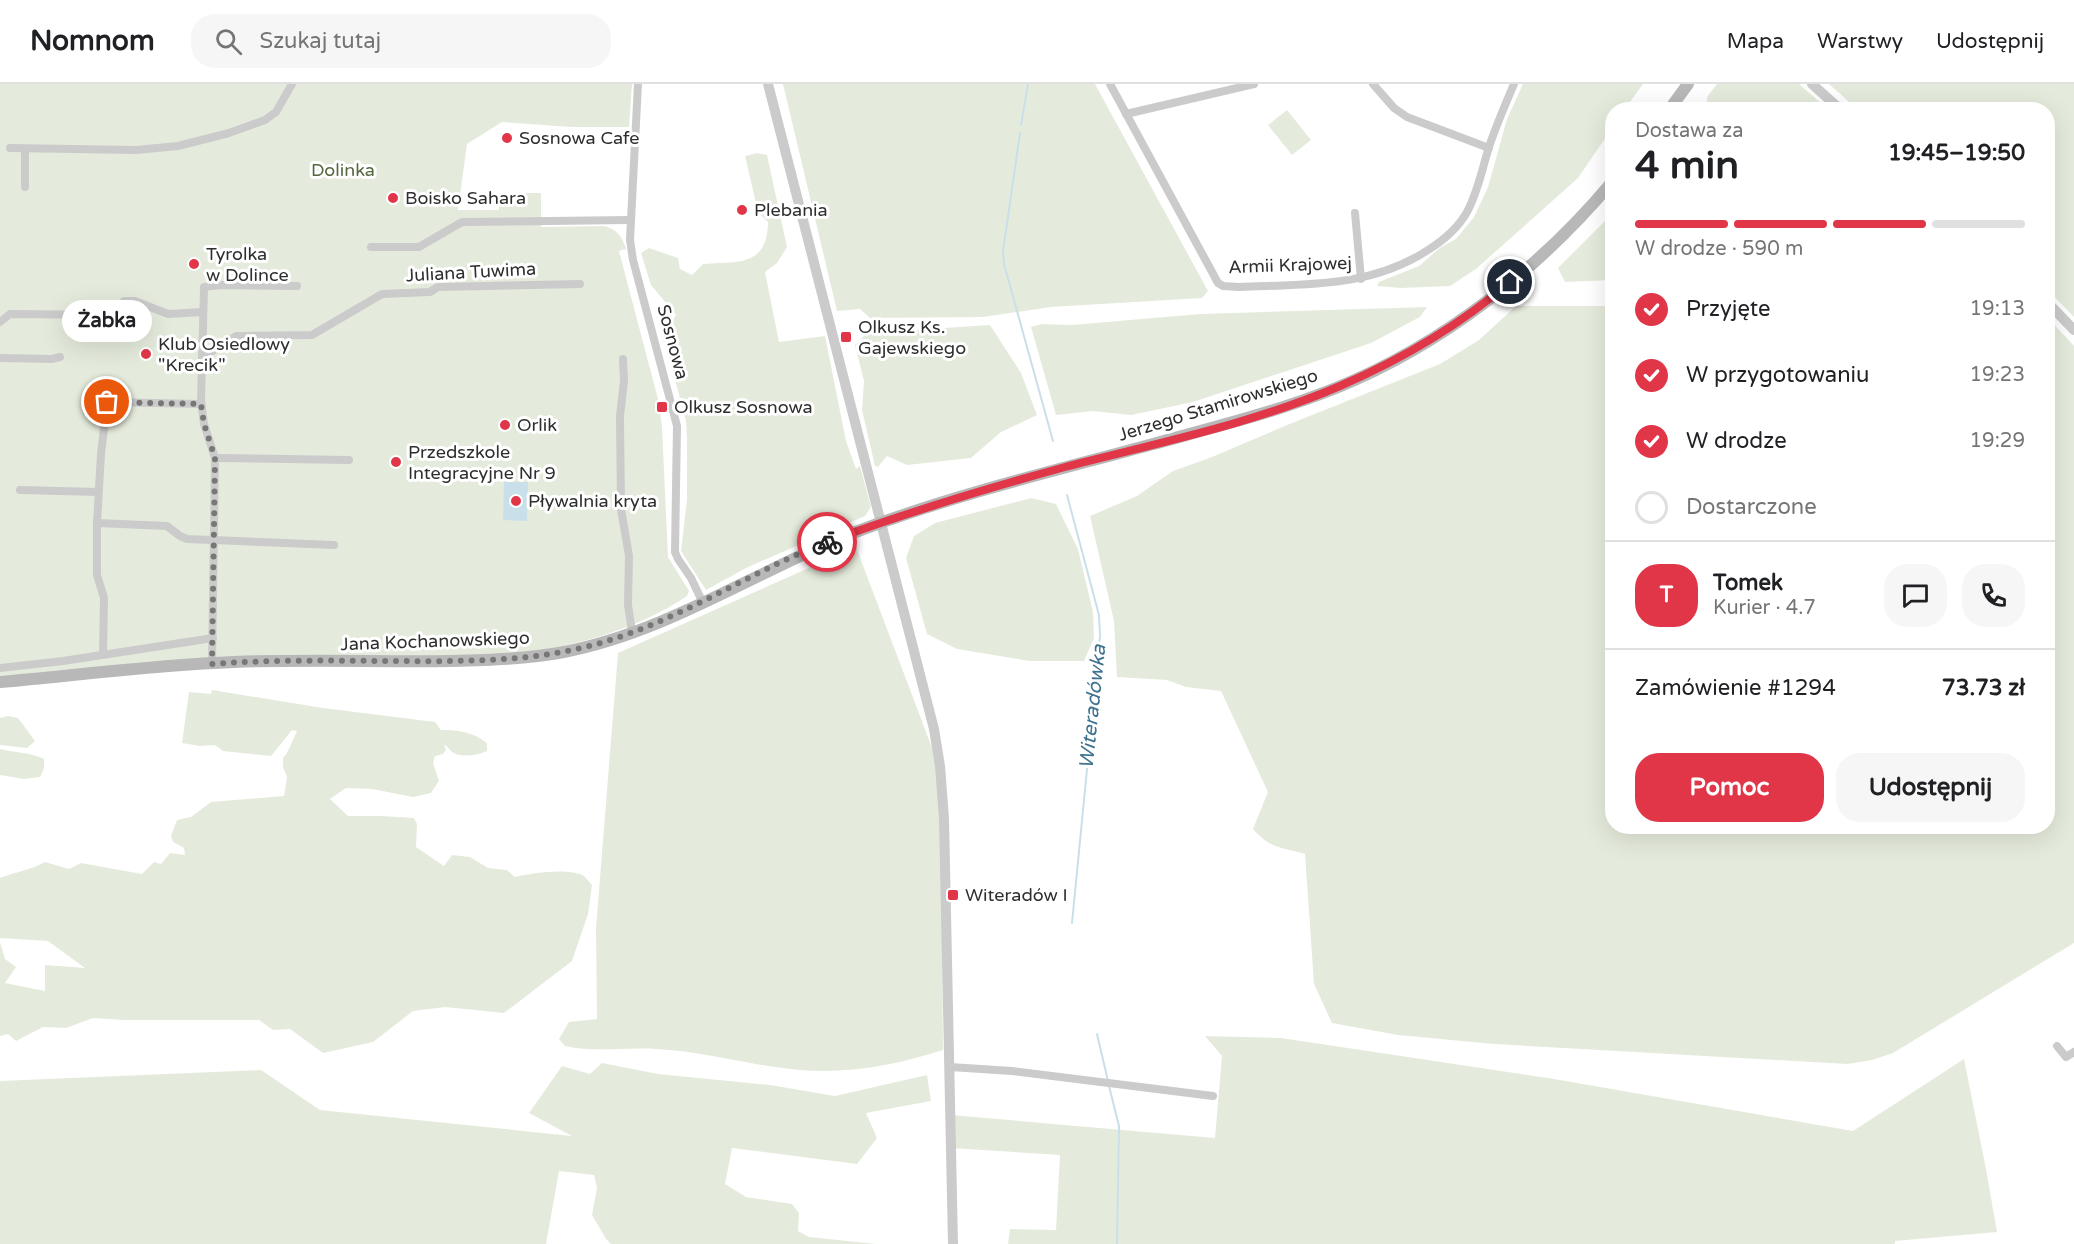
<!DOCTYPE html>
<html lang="pl">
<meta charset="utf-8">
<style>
:root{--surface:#fff;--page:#f6f6f6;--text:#202124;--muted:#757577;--line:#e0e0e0;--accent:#e03648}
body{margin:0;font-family:"Varela Round",sans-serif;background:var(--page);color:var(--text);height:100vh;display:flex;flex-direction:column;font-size:22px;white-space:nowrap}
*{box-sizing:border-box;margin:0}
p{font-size:20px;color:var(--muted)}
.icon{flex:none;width:33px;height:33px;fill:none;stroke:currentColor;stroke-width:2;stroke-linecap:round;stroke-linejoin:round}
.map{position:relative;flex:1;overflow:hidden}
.side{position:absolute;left:1605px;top:18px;width:450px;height:732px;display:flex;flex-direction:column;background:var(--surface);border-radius:24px;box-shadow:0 6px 24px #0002}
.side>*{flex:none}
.pin{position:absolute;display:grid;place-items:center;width:51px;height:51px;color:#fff;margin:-26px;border:3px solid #fff;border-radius:50%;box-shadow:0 2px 6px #0007}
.courier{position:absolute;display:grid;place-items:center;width:60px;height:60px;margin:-30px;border:4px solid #e03648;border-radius:50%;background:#fff;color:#222;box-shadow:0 2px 8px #0007}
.bubble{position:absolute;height:42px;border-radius:21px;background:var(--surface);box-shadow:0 6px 24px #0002;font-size:20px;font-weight:800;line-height:42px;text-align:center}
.overview em{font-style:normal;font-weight:800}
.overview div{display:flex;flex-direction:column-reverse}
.overview{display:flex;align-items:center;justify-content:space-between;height:102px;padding:0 30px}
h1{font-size:39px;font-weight:800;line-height:45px}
.bar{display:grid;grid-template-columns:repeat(4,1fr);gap:9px 6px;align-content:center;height:72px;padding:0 30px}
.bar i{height:8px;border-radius:4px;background:var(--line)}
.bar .selected{background:var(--accent)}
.bar p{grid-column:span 4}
.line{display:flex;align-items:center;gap:15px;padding:0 30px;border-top:2px solid var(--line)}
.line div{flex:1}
.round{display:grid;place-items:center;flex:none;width:63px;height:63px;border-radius:24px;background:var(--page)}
ol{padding:0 30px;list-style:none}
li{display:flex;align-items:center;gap:18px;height:66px}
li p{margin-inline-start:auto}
li .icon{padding:6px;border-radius:50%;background:var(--accent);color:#fff;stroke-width:4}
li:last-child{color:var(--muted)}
li i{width:33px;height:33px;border:3px solid var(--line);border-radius:50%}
.button{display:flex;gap:12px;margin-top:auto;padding:12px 30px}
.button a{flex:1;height:69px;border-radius:24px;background:var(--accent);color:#fff;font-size:24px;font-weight:800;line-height:69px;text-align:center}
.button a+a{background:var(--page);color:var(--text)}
header{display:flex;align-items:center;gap:36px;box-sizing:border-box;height:84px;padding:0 30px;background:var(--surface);border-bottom:2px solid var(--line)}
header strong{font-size:28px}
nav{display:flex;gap:33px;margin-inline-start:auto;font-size:21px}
.search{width:420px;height:54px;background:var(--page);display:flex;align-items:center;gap:15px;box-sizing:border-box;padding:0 21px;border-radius:24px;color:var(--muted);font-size:22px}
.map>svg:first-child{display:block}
.green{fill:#e5ebdc}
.water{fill:#c9dfea}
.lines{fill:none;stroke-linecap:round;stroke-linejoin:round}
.stream{stroke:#c9dfea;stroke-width:2}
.minor{stroke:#cbcbcb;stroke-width:8}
.tertiary{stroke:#cbcbcb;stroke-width:10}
.secondary{stroke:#b8b8b8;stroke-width:12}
.done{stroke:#777;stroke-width:6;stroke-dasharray:0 10.8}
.route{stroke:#e03648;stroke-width:8}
.poi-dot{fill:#e03648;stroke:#fff;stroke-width:2}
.labels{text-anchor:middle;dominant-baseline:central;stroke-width:6;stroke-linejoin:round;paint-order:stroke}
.poi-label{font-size:18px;fill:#2e2e2e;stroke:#fff;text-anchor:start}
.park-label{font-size:18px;fill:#53683d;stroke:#fff}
.street-label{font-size:18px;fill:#2e2e2e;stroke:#fff}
.water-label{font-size:20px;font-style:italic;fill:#3f728e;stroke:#fff}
</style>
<header>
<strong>Nomnom</strong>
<div class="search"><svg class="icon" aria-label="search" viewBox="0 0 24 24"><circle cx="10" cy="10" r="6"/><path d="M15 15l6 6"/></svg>Szukaj tutaj</div>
<nav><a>Mapa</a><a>Warstwy</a><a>Udostępnij</a></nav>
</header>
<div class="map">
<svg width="2074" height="1160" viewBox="0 0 2074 1160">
<rect width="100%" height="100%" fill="#fff"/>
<!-- green -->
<g class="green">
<path d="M0 0H632L629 43H571L502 38 467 60 458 126H499V120H513L514 109H541V143L603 142C616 144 623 153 626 165L619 167 658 315 662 343 668 473 689 507 687 512C636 546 578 561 517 570L0 593Z"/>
<path d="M783 0H1095L1208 207 1202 214 1051 223 983 233 870 234 860 225 837 227Z"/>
<path d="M1523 0H1643L1625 25 1612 26V44L1578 94 1476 185 1450 202 1401 204 1377 202 1379 198 1419 182 1441 163 1456 155 1474 133 1488 103 1507 35Z"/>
<path d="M1717 0H1799L1828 25H1707V13Z"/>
<path d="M1829 0H2074V233L2048 206V26L1857 25Z"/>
<path d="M1287 26 1311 56 1292 71 1268 41Z"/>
<path d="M757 69 767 71 787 163 777 179 765 188 779 258 825 252 846 357 856 385 860 382 871 423 865 432 748 483 706 506 681 467 687 416V353L686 337 665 258H661L672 255 670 240 676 231 651 201 641 169 649 164 678 174 680 185 692 191 703 180C737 177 767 184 768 138L758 128 745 72Z"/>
<path d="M1612 130V196L1565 198 1558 184Z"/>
<path d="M1516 222H1612V742H2048V234L2074 262V859L1893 969 1872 976 1847 980 1494 960 1398 951 1332 939 1314 900 1305 770C1282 763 1270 765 1253 745L1268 708 1221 607 1186 603 1167 596 1117 593 1114 537 1090 432 1137 412 1173 387 1212 373 1292 339 1440 280 1479 256Z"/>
<path d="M1427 223 1420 233 1371 259 1193 318 1131 331 1093 327 1056 331 1031 243 1042 240 1071 241 1201 230Z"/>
<path d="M990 241 1021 289 1037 331 1001 348 971 374 907 381 887 372 878 383 875 382 862 326 864 297 855 261 867 249Z"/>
<path d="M1031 414 1056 420 1078 465 1093 528 1094 554 1084 577H1030L957 565 927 550 906 474 914 452 935 439Z"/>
<path d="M856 463 937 677 941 735 943 966C896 981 849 990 800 986 751 982 704 967 655 965 625 963 595 969 565 962L559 955 569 938 597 935 596 844 618 569Z"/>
<path d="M212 606 323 624 435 638 441 646C460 646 472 648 487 659V667C478 671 460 675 451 667 449 665 447 662 444 660L446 666 443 670 435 672 433 679 439 697 431 709 413 713 372 705 346 704 330 715 348 732H382L414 734 417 740 416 763 444 782 452 771 470 773 488 784 507 786 515 793C532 789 566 784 582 791 585 792 589 798 592 801L588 830 572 877 504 929 445 923 413 927 373 958 323 969 290 945 273 946 259 936H124L93 934 66 944 43 943 16 957 8 950 0 952V858L5 875 16 883 5 899 45 907V881L85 884 48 857 0 854V794C15 788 31 786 45 778L69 785 81 779 142 790 154 778 161 780 170 769 185 771 184 764 173 758 171 752 177 736 191 733 211 718 284 712 287 693 283 683V674C289 668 293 655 297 647L292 646 271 672 223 667 215 661 200 662 182 659 189 608 211 610Z"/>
<path d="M8 632 18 634 35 657 27 664 0 661V634Z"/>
<path d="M0 665C15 669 30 668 44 675V684L40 693 24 695 0 691Z"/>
<path d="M1205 952 1281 954 1554 995 1853 1047 1964 975 1986 1085 1997 1148 1895 1157V1160H1008L1010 1145 1056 1146 1060 1071 951 1064V1031L1215 1054 1222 972Z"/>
<path d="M602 979 658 990 770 1001 835 1012 927 991 931 1017 866 1029 877 1054 857 1080 732 1064 725 1100 746 1113 792 1120 799 1129 798 1147 809 1153 876 1160H611L606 1155 592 1131 597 1104 594 1091 559 1087 546 1160H0V997L261 986 320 1026 572 1052 529 1029 562 982 590 990Z"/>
</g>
<!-- water -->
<path class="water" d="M504 398H528L527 437 503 436Z"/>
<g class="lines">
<!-- stream -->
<g class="stream">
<path d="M1021 41 1028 0"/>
<path d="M1020 49 1003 167 1004 180 1053 357"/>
<path d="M1067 411 1099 531 1100 552 1072 839"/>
<path d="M1097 950 1108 997"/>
<path d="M1109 1002 1119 1042 1117 1160"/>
</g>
<!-- minor -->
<g class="minor">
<path d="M638 0 630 156 633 176 677 342 675 468 678 475 691 494 703 519"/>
<path d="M1110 0 1218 199 1223 202 1239 203C1306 200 1370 204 1428 166 1444 156 1458 144 1467 128 1478 108 1482 85 1489 63 1496 42 1505 21 1514 0"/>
<path d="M1373 0 1394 24 1407 33 1489 64"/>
<path d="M1126 30 1254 0"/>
<path d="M10 64 136 66 178 62 229 49 265 36 276 28 292 0"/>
<path d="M25 103V65"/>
<path d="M1355 129 1361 195"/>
<path d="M371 163H419L462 138 630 136"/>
<path d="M0 238 10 230 113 231 124 217H135L168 230 203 228"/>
<path d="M0 274 52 275 60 273"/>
<path d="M202 274 236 252 312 251 382 210 430 208 438 203 580 200"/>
<path d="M623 275 624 297 620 332 621 425 629 472 628 521 632 548"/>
<path d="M215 374 349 376"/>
<path d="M20 406 98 408"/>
<path d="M97 439 167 442 180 452 187 455 334 461"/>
<path d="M103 571 104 514 97 491V439L101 370 107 318 201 320"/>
<path d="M212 580 215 374 204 340 201 316 204 203 221 201 297 202"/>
<path d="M0 584 63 577 213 554"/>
<path d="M2057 962 2066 973 2074 968"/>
<path d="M950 983 1012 987 1213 1012"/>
</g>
<!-- tertiary -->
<g class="tertiary">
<path d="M768 0 934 645 940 682 944 735 953 1160"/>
<path d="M1812 0 1841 26"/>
<path d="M2048 219 2074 246"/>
</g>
<!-- secondary -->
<g class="secondary">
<path d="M1669 26 1688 0"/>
<path d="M0 598C78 591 156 581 234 578 306 575 379 578 451 577 489 576 527 575 564 568 673 547 766 480 869 443 961 409 1058 386 1153 360 1215 343 1276 328 1336 304 1442 261 1539 185 1612 98"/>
</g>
</g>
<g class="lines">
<!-- done -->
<path class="done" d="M107 318 201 320 204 340 215 374 212 580C293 574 374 578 454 577 498 576 542 574 585 563 672 542 745 490 827 458"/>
<!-- route -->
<path class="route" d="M827 458C905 429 985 405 1065 383 1157 359 1252 340 1340 302 1400 276 1460 241 1510 198"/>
</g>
<!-- markers -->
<g class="poi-dot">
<circle cx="507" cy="54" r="6"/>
<circle cx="393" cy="114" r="6"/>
<circle cx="742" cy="126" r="6"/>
<circle cx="194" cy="180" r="6"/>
<rect x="840" y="247" width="12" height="12" rx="3"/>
<circle cx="146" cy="270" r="6"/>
<rect x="656" y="317" width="12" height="12" rx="3"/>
<circle cx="505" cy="341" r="6"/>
<circle cx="396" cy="378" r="6"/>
<circle cx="516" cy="417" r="6"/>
<rect x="947" y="805" width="12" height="12" rx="3"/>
</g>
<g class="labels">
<!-- poi labels -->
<g class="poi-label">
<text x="519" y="54">Sosnowa Cafe</text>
<text x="405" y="114">Boisko Sahara</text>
<text x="754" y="126">Plebania</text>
<text x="206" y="170">Tyrolka<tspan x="206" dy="21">w Dolince</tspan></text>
<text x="858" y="243">Olkusz Ks.<tspan x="858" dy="21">Gajewskiego</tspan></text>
<text x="158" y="260">Klub Osiedlowy<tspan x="158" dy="21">"Krecik"</tspan></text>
<text x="674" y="323">Olkusz Sosnowa</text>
<text x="517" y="341">Orlik</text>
<text x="408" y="368">Przedszkole<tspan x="408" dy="21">Integracyjne Nr 9</tspan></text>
<text x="528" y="417">Pływalnia kryta</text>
<text x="965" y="811">Witeradów I</text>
</g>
<!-- park labels -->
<g class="park-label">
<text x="343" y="86">Dolinka</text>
</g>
<!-- street labels -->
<g class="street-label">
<text transform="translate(1290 181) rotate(-2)">Armii Krajowej</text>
<text transform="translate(471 188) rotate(-3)">Juliana Tuwima</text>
<text transform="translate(673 258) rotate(75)">Sosnowa</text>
<text transform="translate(1218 321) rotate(-17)">Jerzego Stamirowskiego</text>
<text transform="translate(435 557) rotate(-2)">Jana Kochanowskiego</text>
</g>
<!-- water labels -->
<g class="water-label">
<text transform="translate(1093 623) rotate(-84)">Witeradówka</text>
</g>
</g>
</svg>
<div class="pin" style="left:107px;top:318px;background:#ea580c"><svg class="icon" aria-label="bag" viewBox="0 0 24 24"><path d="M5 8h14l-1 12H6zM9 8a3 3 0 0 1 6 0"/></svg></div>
<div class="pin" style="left:1510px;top:198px;background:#1f2937"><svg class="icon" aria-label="home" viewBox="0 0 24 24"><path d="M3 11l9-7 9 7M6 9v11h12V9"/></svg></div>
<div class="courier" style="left:827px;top:458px"><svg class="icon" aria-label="bike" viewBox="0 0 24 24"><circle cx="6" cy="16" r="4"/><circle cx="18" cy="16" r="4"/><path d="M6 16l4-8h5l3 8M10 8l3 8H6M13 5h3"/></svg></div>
<div class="bubble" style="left:62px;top:216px;width:90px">Żabka</div>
<section class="side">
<div class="overview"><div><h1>4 min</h1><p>Dostawa za</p></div><em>19:45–19:50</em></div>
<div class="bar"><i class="selected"></i><i class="selected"></i><i class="selected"></i><i></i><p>W drodze · 590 m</p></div>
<ol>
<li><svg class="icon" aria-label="check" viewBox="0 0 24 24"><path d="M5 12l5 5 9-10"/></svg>Przyjęte<p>19:13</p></li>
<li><svg class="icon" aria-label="check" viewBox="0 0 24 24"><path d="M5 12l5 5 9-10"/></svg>W przygotowaniu<p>19:23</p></li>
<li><svg class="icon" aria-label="check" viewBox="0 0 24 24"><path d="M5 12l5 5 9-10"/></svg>W drodze<p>19:29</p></li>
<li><i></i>Dostarczone</li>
</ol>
<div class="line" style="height:108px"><b class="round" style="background:var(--accent);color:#fff">T</b><div><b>Tomek</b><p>Kurier · 4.7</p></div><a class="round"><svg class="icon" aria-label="chat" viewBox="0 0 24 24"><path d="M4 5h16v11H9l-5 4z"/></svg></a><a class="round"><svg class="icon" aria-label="phone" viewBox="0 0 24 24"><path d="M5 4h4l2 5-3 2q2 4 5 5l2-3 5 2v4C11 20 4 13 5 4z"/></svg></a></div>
<div class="line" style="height:78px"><div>Zamówienie #1294</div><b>73.73 zł</b></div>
<div class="button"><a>Pomoc</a><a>Udostępnij</a></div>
</section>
</div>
